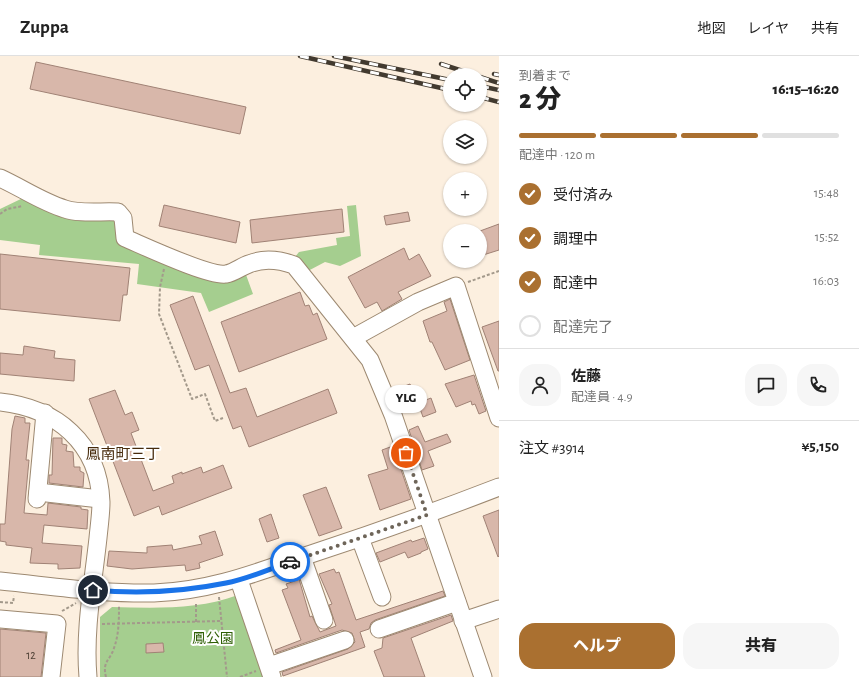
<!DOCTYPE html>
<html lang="ja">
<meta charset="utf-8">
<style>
:root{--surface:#fff;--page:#f6f6f6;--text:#222;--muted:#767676;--line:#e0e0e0;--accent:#aa7030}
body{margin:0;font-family:"Alegreya Sans","Noto Sans JP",sans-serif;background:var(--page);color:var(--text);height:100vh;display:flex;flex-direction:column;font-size:15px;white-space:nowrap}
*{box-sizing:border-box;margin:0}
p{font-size:13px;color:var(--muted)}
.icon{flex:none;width:22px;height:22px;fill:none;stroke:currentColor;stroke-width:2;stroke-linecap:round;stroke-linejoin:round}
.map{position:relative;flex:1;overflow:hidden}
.details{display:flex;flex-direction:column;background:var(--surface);width:360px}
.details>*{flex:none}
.fabs{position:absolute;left:443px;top:12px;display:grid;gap:8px}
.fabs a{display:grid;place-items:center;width:44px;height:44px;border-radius:50%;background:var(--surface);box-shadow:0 1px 3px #0004;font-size:20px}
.pin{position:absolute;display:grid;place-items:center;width:34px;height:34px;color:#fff;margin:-17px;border:2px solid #fff;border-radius:50%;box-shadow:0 1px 4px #0007}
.courier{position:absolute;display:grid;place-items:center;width:40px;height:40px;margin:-20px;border:3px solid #1a73e8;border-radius:50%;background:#fff;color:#222;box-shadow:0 1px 5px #0007}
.bubble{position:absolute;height:28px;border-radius:14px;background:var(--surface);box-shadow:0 1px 3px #0004;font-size:13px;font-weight:800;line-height:28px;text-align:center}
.headline em{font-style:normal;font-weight:800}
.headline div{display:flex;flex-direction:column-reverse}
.headline{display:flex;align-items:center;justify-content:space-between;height:68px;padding:0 20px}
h1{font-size:26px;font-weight:800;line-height:30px}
.bar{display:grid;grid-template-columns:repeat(4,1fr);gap:6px 4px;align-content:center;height:48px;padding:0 20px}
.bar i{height:5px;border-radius:3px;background:var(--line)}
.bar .on{background:var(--accent)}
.bar p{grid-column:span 4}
.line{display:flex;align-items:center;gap:10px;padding:0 20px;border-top:1px solid var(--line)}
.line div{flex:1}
.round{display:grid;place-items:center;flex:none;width:42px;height:42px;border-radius:16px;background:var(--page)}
ol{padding:0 20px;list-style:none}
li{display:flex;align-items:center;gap:12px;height:44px}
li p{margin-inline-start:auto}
li .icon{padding:4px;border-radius:50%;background:var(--accent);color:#fff;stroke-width:4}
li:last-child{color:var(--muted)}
li i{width:22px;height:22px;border:2px solid var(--line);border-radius:50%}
.primary-button{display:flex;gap:8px;margin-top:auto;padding:8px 20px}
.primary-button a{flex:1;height:46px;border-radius:16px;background:var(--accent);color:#fff;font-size:16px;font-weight:800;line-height:46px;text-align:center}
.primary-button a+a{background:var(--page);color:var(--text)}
header{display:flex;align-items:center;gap:24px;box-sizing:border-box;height:56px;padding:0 20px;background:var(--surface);border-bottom:1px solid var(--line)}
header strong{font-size:19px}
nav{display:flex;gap:22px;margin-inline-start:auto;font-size:14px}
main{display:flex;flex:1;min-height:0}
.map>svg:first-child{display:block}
.green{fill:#a5ce8f}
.building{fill:#d8b7aa;stroke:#a08275}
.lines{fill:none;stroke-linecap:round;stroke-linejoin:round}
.minor-casing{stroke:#9d8971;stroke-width:19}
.path{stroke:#a3998b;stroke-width:2;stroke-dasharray:3 2;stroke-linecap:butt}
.minor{stroke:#fff;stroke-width:17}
.rail-casing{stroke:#423a2f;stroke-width:4.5}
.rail{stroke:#fff;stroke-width:3;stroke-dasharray:9;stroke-linecap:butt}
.done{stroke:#6e6559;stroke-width:4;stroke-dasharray:0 7.2}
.route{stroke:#1a73e8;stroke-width:5}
.labels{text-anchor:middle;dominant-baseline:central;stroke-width:4;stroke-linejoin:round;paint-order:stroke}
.number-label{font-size:12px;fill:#504237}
.park-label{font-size:14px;fill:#2e5f04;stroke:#fff}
.neighbourhood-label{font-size:15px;fill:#472b0c;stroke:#fff}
</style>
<header>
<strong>Zuppa</strong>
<nav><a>地図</a><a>レイヤ</a><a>共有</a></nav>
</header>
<main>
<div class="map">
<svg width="499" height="621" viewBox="0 0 499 621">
<rect width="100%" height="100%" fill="#fcefdf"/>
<!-- green -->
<g class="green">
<path d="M25 141 114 162 119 172 118 187 214 222 245 216 253 238 209 256 201 237 137 228 139 208 39 199 40 189 0 184V153Z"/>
<path d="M356 149 361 200 340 210 325 206 306 216 295 201 299 196 337 189 336 182 350 180 347 150Z"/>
<path d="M238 539 266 621H100V561L112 551C154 552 198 554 238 539Z"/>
</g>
<!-- building -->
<g class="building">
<path d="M36 6 246 51 240 78 30 33Z"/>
<path d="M164 149 240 166 236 187 159 170Z"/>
<path d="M342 153 344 176 252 187 250 164Z"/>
<path d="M408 156 410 165 386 169 384 160Z"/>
<path d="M499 168V194L480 200V175Z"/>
<path d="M404 192 409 204 419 198 431 220 398 236 402 243 382 255 377 246 365 252 348 221Z"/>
<path d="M0 198 130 212 127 239H123L120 265 0 253Z"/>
<path d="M300 236 305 250 309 249 313 259 317 257 327 283 239 316 221 266Z"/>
<path d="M193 240 230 337 246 332 257 361 328 333 337 357 249 391 241 370 233 373 209 309 195 314 170 249Z"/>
<path d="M450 243 470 304 445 314 432 286H430L423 265 447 255 444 246Z"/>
<path d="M499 265V315H498L482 271Z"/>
<path d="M24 290 55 295 54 302 75 304 74 325 0 318V297L23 299Z"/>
<path d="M474 319 486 355 479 358 475 348 472 349 471 345 456 351 445 328Z"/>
<path d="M410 328 414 338 401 343 397 333Z"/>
<path d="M115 334 125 359 132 356 139 374 131 377 153 435 174 427 172 420 182 416V418L201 411 203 417 223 409 232 432 162 459 159 450 134 460 89 343Z"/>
<path d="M431 342 436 356 423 361 418 347Z"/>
<path d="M15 360 25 362V367H30L26 404H29L24 457 47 459 48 447 81 451V453L88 454 87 473 44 469 42 487 82 490 80 512 58 513V508L30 507 32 492 6 489V486L0 485V468H5L12 373Z"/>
<path d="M418 370 425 386 447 378 451 386 428 395 434 410 422 414 409 374Z"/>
<path d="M53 382H62V388L67 389 66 395 73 396 74 411H80V415L84 417 83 431 49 427V419H52Z"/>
<path d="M393 390 411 443 380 454 368 419 388 413 382 394Z"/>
<path d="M326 431 342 472 319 480 303 439Z"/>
<path d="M499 454V500L498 501 483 460Z"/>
<path d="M271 458 279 482 267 486 259 463Z"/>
<path d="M215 475 223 499 199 507 200 512 186 515 185 509 132 513 107 510 109 495 147 497V491L172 489 173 494 202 488 199 480Z"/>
<path d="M424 482 428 493 421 496V497L408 502 405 496 380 506 376 497 411 484 412 486Z"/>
<path d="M334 513 336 517 339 516 356 564 443 535 445 540 375 564 371 567 369 573 360 576 365 591 283 620 282 616 348 593 355 586 352 577 342 574 276 597 275 594 301 584 282 534 288 532 286 528 292 526 299 523 310 561 312 560 320 576 336 570 329 549 332 548 319 518Z"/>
<path d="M451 559 453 565 411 582 425 621H384L374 595 382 592 383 582Z"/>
<path d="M0 573 46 577 41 621H0Z"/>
<path d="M163 587 164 596 146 597V588Z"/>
</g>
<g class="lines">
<!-- minor casing -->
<g class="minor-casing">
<g id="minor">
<path d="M0 122C22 132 42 146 65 153 78 158 103 155 118 156L123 162 125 182C144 190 210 221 226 218 234 217 242 210 249 208 263 202 280 204 294 209L370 304 393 359 483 621"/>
<path d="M353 282 418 246 456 230 499 362"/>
<path d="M0 346C56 352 99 387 101 446 101 458 99 471 98 482 93 528 84 575 88 621"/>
<path d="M38 436 100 443"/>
<path d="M37 443 45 357"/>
<path d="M360 482 382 541"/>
<path d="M302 501 324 564"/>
<path d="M239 524 272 621"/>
<path d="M0 525C51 530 102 538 154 537 211 535 258 516 311 498 375 477 437 455 499 431"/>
<path d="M0 563 57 568 51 621"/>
<path d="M463 565 499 553"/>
<path d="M379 573 457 546"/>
<path d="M269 610 345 584"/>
</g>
</g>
<!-- path -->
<g class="path">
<path d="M0 158 7 153 23 150"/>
<path d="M164 213 160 231 159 258 192 343 205 338 215 365 223 362"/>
<path d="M468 226 499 215"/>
<path d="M219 541 227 621"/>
<path d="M0 546 13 547 14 540"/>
<path d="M62 555 76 547"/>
<path d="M196 566V547"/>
<path d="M102 568 221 565"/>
<path d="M106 621C102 605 110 605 114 592 119 578 119 564 119 549"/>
<path d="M240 621 256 615"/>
</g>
<!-- minor -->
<use href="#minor" class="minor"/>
<!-- rail casing -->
<g class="rail-casing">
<g id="rail">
<path d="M300 0 450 34"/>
<path d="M334 0 450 24"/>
<path d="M441 8 475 19"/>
<path d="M494 18 499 19"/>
<path d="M480 21 499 27"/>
<path d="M480 30 499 34"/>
<path d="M480 41 499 46"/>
</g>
</g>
<!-- rail -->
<use href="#rail" class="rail"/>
</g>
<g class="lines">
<!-- done -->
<path class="done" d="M290 506 427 459 406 397"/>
<!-- route -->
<path class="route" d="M93 534C138 538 182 536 226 527 248 523 269 513 290 506"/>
</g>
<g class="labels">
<!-- number labels -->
<g class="number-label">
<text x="31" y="599">12</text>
</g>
<!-- park labels -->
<g class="park-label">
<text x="213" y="583">鳳公園</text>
</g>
<!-- neighbourhood labels -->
<g class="neighbourhood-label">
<text x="123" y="398">鳳南町三丁</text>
</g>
</g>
</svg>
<div class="fabs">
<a><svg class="icon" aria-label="locate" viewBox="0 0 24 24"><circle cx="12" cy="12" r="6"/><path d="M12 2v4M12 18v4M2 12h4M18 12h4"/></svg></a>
<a><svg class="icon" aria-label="layers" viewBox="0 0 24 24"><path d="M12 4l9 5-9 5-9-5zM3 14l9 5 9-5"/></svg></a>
<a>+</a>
<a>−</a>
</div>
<div class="pin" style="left:406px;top:397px;background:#ea580c"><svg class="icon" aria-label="bag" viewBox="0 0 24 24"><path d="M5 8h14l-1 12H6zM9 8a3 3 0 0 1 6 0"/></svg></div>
<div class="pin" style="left:93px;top:534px;background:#1f2937"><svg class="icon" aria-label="home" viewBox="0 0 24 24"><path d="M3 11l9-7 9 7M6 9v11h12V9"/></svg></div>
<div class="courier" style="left:290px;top:506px"><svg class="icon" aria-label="car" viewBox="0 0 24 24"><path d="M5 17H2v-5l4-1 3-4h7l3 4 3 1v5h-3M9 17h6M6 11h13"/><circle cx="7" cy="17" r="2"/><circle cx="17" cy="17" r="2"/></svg></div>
<div class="bubble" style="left:385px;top:329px;width:42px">YLG</div>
</div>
<section class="details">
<div class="headline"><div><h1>2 分</h1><p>到着まで</p></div><em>16:15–16:20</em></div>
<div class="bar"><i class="on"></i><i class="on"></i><i class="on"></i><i></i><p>配達中 · 120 m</p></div>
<ol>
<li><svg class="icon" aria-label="check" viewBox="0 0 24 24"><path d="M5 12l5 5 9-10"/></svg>受付済み<p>15:48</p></li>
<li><svg class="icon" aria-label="check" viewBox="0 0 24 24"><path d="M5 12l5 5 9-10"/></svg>調理中<p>15:52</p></li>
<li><svg class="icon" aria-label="check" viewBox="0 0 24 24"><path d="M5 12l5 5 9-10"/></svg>配達中<p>16:03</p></li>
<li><i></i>配達完了</li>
</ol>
<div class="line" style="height:72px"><a class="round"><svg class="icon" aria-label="person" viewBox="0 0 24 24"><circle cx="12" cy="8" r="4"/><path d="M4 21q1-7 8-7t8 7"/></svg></a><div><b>佐藤</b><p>配達員 · 4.9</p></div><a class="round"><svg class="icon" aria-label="chat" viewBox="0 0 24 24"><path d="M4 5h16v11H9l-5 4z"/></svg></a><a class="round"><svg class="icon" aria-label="phone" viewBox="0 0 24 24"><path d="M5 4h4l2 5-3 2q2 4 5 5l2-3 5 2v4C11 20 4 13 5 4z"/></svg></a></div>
<div class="line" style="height:52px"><div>注文 #3914</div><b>¥5,150</b></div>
<div class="primary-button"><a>ヘルプ</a><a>共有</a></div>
</section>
</main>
